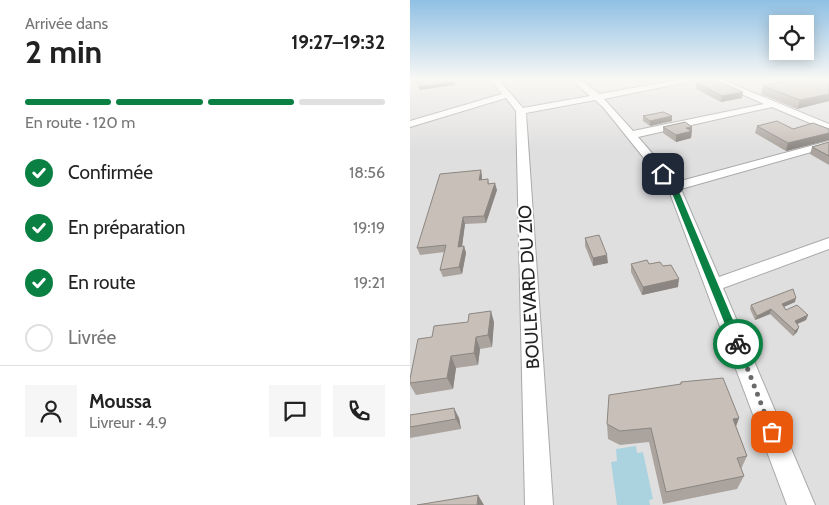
<!DOCTYPE html>
<html lang="fr">
<meta charset="utf-8">
<style>
:root{--surface:#fff;--page:#f6f6f6;--text:#222;--muted:#767676;--line:#e0e0e0;--accent:#0b8043}
body{margin:0;font-family:Cabin,sans-serif;background:var(--page);color:var(--text);height:100vh;display:flex;flex-direction:column;font-size:19px;white-space:nowrap}
*{box-sizing:border-box;margin:0}
p{font-size:16px;color:var(--muted)}
.icon{flex:none;width:28px;height:28px;fill:none;stroke:currentColor;stroke-width:2;stroke-linecap:round;stroke-linejoin:round}
.map{position:relative;flex:1;overflow:hidden}
.panel{display:flex;flex-direction:column;background:var(--surface);width:410px}
.panel>*{flex:none}
.tools{position:absolute;left:359px;top:15px;display:grid;gap:10px}
.tools a{display:grid;place-items:center;width:45px;height:45px;border-radius:0px;background:var(--surface);box-shadow:0 2px 12px #0003;font-size:25px}
.pin{position:absolute;display:grid;place-items:center;width:42px;height:42px;color:#fff;margin:-21px;border-radius:10px;box-shadow:0 2px 8px #0006}
.courier{position:absolute;display:grid;place-items:center;width:50px;height:50px;margin:-25px;border:4px solid #0b8043;border-radius:50%;background:#fff;color:#222;box-shadow:0 1px 6px #0007}
.headline em{font-style:normal;font-weight:800}
.headline div{display:flex;flex-direction:column-reverse}
.headline{display:flex;align-items:center;justify-content:space-between;height:85px;padding:0 25px}
h1{font-size:32px;font-weight:800;line-height:38px}
.bar{display:grid;grid-template-columns:repeat(4,1fr);gap:8px 5px;align-content:center;height:60px;padding:0 25px}
.bar i{height:6px;border-radius:4px;background:var(--line)}
.bar .selected{background:var(--accent)}
.bar p{grid-column:span 4}
.line{display:flex;align-items:center;gap:12px;padding:0 25px;border-top:1px solid var(--line)}
.line div{flex:1}
.round{display:grid;place-items:center;flex:none;width:52px;height:52px;border-radius:0px;background:var(--page)}
ol{padding:0 25px;list-style:none}
li{display:flex;align-items:center;gap:15px;height:55px}
li p{margin-inline-start:auto}
li .icon{padding:5px;border-radius:50%;background:var(--accent);color:#fff;stroke-width:4}
li:last-child{color:var(--muted)}
li i{width:28px;height:28px;border:2px solid var(--line);border-radius:50%}
main{display:flex;flex:1;min-height:0}
.map>svg:first-child{display:block}
.residential{fill:#e0dfdf}
.water{fill:#aad3df}
.lines{fill:none;stroke-linecap:round;stroke-linejoin:round}
.minor-casing{stroke:#a9a9a9;stroke-width:2}
.minor{fill:#fff;fill-rule:evenodd}
.wall{fill:#aba49e}
.shaded-wall{fill:#8b8681}
.building{fill:#c7bfb8;stroke:#8b8681}
.route{fill:#0b8043}
.done{stroke:#6b6a68;stroke-width:5;stroke-dasharray:0 9}
.labels{text-anchor:middle;dominant-baseline:central;stroke-width:4;stroke-linejoin:round;paint-order:stroke}
.street-label{font-size:18px;fill:#222;stroke:#fff}
</style>
<main>
<section class="panel">
<div class="headline"><div><h1>2 min</h1><p>Arrivée dans</p></div><em>19:27–19:32</em></div>
<div class="bar"><i class="selected"></i><i class="selected"></i><i class="selected"></i><i></i><p>En route · 120 m</p></div>
<ol>
<li><svg class="icon" aria-label="check" viewBox="0 0 24 24"><path d="M5 12l5 5 9-10"/></svg>Confirmée<p>18:56</p></li>
<li><svg class="icon" aria-label="check" viewBox="0 0 24 24"><path d="M5 12l5 5 9-10"/></svg>En préparation<p>19:19</p></li>
<li><svg class="icon" aria-label="check" viewBox="0 0 24 24"><path d="M5 12l5 5 9-10"/></svg>En route<p>19:21</p></li>
<li><i></i>Livrée</li>
</ol>
<div class="line" style="height:90px"><a class="round"><svg class="icon" aria-label="person" viewBox="0 0 24 24"><circle cx="12" cy="8" r="4"/><path d="M4 21q1-7 8-7t8 7"/></svg></a><div><b>Moussa</b><p>Livreur · 4.9</p></div><a class="round"><svg class="icon" aria-label="chat" viewBox="0 0 24 24"><path d="M4 5h16v11H9l-5 4z"/></svg></a><a class="round"><svg class="icon" aria-label="phone" viewBox="0 0 24 24"><path d="M5 4h4l2 5-3 2q2 4 5 5l2-3 5 2v4C11 20 4 13 5 4z"/></svg></a></div>
</section>
<div class="map">
<svg width="419" height="505" viewBox="0 0 419 505">
<rect width="100%" height="100%" fill="#f2efe9"/>
<!-- residential -->
<rect class="residential" x="0" y="79" width="419" height="426"/>
<!-- water -->
<path class="water" d="M226 446 227 453 233 452 243 499 239 500 240 505H207L201 462 207 461 206 449Z"/>
<g class="lines">
<!-- minor casing -->
<g class="minor-casing">
<path id="minor" d="M80 79H88L113 108 180 96 161 79H170L189 94 273 79H292L194 99 223 131 354 104 298 79H310L419 124V131L362 107 228 137 267 182 419 141V147L271 189 309 277 419 238V249L313 288 405 505H377L258 188 193 107 185 100 116 113 143 505H115L106 111 96 98 0 127V121L92 94Z"/>
</g>
<!-- minor -->
<use href="#minor" class="minor"/>
</g>
<!-- wall -->
<g class="wall">
<path d="M361 79H419V101L387 109 351 94 353 86 369 83Z"/>
<path d="M286 83 333 92 332 98 311 102 286 89Z"/>
<path d="M233 116H262V121L240 126 233 121Z"/>
<path d="M347 126 383 129H419V140L376 151 345 133Z"/>
<path d="M253 127 281 131H282L281 138 266 142 253 133Z"/>
<path d="M419 142V165L400 154 402 147Z"/>
<path d="M72 176V180L78 179 79 184 87 190 76 223 55 224 52 246H54L56 253 52 274 33 277 30 270 35 252 10 255 7 248Z"/>
<path d="M175 238 198 263 183 266 175 246Z"/>
<path d="M221 264H239L253 266 268 287 232 295 221 272Z"/>
<path d="M385 302 374 307 376 310 398 315 396 320 387 324 389 327 387 332 383 336 360 314 345 320 340 309 341 305Z"/>
<path d="M84 322 82 347 70 349 68 365 46 368 43 389 6 395 0 385V379L22 337Z"/>
<path d="M271 382 329 418 326 426 337 456 331 469 334 476 327 489 253 504 239 442 210 445 198 439 197 424 270 384Z"/>
<path d="M0 415 49 418 51 429 0 438Z"/>
</g>
<!-- shaded-wall -->
<g class="shaded-wall">
<path d="M45 82V85L10 90 9 87Z"/>
<path d="M333 92 332 98 311 102 312 96Z"/>
<path d="M419 94V101L387 109 390 100Z"/>
<path d="M262 116V121L240 126V121Z"/>
<path d="M282 127 281 138 266 142V135L276 128Z"/>
<path d="M419 133V140L376 151 378 143Z"/>
<path d="M71 170 72 176 71 186 69 180Z"/>
<path d="M85 183 87 190 76 223 74 216Z"/>
<path d="M53 217 55 224 51 254 48 247Z"/>
<path d="M54 246 56 253 52 274 49 267Z"/>
<path d="M197 255 198 263 183 266V258Z"/>
<path d="M269 279 268 287 232 295 233 287Z"/>
<path d="M386 298 385 302 371 308 372 304Z"/>
<path d="M361 309 360 314 345 320 347 316Z"/>
<path d="M81 311 84 322 82 347 78 335Z"/>
<path d="M398 315 396 320 383 326 385 321Z"/>
<path d="M389 327 387 332 383 336 385 331Z"/>
<path d="M66 337 70 349 68 365 64 353Z"/>
<path d="M41 356 46 368 43 389 37 378Z"/>
<path d="M44 408 49 418 51 429 46 419Z"/>
<path d="M329 418 324 432 323 419Z"/>
<path d="M68 495 74 505H67Z"/>
</g>
<!-- building -->
<g class="building">
<path d="M6 79H43L45 82 9 87Z"/>
<path d="M382 79H419V94L390 100 353 86 383 80Z"/>
<path d="M306 80 333 92 312 96 286 83Z"/>
<path d="M253 112 262 116 240 121 233 116Z"/>
<path d="M367 121 383 129 403 123 419 129V133L378 143 347 126Z"/>
<path d="M275 122 282 127 276 128 282 131 266 135 253 127Z"/>
<path d="M419 142V156L402 147Z"/>
<path d="M71 170 69 180 78 179V184L85 183 74 216 53 217 48 247 54 246 49 267 30 270 36 245 7 248 30 174Z"/>
<path d="M189 235 197 255 183 258 175 238Z"/>
<path d="M237 260 239 264 250 262 253 266 261 265 269 279 233 287 221 264Z"/>
<path d="M383 289 386 298 372 304 376 310 387 305 398 315 385 321 389 327 385 331 361 309 347 316 341 305Z"/>
<path d="M81 311 78 335 66 337 64 353 41 356 37 378 0 383V379L8 339 22 337 24 326 58 322 59 314Z"/>
<path d="M313 378 329 418 323 419 337 456 327 458 334 476 256 492 241 428 210 431 197 424 199 395 271 384V382Z"/>
<path d="M44 408 46 419 0 427V415Z"/>
<path d="M68 495 67 505H7Z"/>
</g>
<!-- sky -->
<linearGradient id="sky" x2="0" y2="1"><stop stop-color="#8fc0e4"/><stop offset="0.53" stop-color="#f9f8f5"/><stop offset="1" stop-color="#f9f8f5" stop-opacity="0"/></linearGradient>
<rect width="419" height="150" fill="url(#sky)"/>
<!-- route -->
<path class="route" d="M251 173H255L267 187 333 344 331 347 328 348 323 344 260 188Z"/>
<g class="lines">
<!-- done -->
<path class="done" d="M328 344 362 432"/>
</g>
<g class="labels">
<!-- street labels -->
<g class="street-label">
<text transform="translate(119 287) rotate(-93)">BOULEVARD DU ZIO</text>
</g>
</g>
</svg>
<div class="tools">
<a><svg class="icon" aria-label="locate" viewBox="0 0 24 24"><circle cx="12" cy="12" r="6"/><path d="M12 2v4M12 18v4M2 12h4M18 12h4"/></svg></a>
</div>
<div class="pin" style="left:362px;top:432px;background:#ea580c"><svg class="icon" aria-label="bag" viewBox="0 0 24 24"><path d="M5 8h14l-1 12H6zM9 8a3 3 0 0 1 6 0"/></svg></div>
<div class="pin" style="left:253px;top:174px;background:#1f2937"><svg class="icon" aria-label="home" viewBox="0 0 24 24"><path d="M3 11l9-7 9 7M6 9v11h12V9"/></svg></div>
<div class="courier" style="left:328px;top:344px"><svg class="icon" aria-label="bike" viewBox="0 0 24 24"><circle cx="6" cy="16" r="4"/><circle cx="18" cy="16" r="4"/><path d="M6 16l4-8h5l3 8M10 8l3 8H6M13 5h3"/></svg></div>
</div>
</main>
